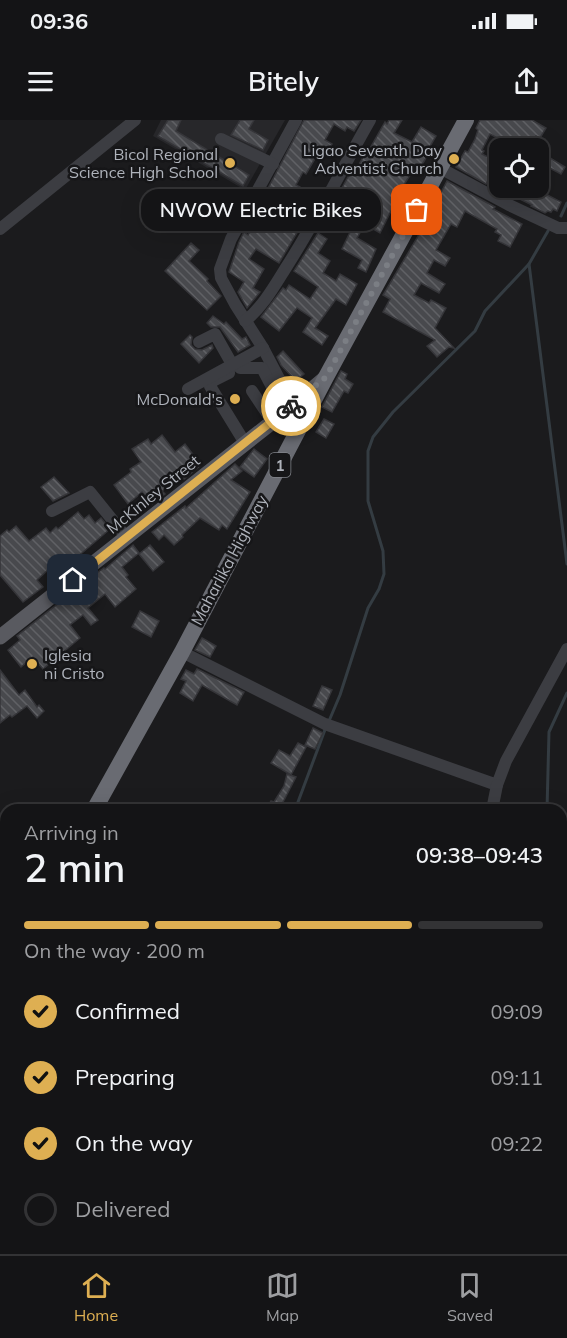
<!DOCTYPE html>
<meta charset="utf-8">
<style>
:root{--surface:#141416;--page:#1d1d1f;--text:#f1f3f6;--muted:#9d9ea1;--line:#333335;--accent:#deaf52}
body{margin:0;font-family:Mulish,sans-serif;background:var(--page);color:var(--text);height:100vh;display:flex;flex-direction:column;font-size:22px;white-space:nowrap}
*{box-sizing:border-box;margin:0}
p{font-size:20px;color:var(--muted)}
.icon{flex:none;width:33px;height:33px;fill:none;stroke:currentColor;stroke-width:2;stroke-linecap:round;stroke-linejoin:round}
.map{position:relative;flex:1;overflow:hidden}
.side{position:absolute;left:0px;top:684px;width:567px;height:450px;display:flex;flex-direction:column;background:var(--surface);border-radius:18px 18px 0 0;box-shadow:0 6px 24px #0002,0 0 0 2px var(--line)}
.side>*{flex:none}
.buttons{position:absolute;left:489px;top:18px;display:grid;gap:12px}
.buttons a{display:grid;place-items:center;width:60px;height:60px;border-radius:12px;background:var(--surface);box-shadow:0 6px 24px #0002,0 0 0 2px var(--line);font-size:30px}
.pin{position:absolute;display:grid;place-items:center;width:51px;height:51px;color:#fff;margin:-26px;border-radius:12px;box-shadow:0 3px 9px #0006}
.courier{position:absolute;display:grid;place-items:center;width:60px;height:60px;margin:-30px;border:4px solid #deaf52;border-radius:50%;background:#fff;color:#222;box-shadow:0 2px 8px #0007}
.bubble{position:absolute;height:42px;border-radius:18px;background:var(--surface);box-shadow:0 6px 24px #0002,0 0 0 2px var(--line);font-size:20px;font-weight:600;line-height:42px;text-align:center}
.summary em{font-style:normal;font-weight:600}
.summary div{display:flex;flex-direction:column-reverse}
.summary{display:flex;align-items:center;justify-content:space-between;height:102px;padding:0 24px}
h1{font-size:39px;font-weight:600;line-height:45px}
.bar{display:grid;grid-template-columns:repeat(4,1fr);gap:9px 6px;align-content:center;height:72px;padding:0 24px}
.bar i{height:8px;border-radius:4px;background:var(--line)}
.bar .on{background:var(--accent)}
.bar p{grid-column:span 4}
ol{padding:0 24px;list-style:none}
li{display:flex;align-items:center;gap:18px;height:66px}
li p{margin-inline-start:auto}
li .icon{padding:6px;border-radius:50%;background:var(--accent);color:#111;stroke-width:4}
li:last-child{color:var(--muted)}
li i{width:33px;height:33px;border:3px solid var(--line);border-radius:50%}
.status{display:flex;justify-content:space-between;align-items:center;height:42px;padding:0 30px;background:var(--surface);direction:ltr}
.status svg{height:16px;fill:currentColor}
header{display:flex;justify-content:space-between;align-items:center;height:78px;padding:0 24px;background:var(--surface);font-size:27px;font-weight:600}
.tabs{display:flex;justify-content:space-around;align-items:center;height:84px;border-top:2px solid var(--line);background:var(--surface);font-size:16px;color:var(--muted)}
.tabs a{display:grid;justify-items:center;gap:3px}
.tabs .on{color:var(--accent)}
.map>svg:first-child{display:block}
.built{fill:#27272a}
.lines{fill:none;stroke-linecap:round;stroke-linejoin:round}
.stream{stroke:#343c42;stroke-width:3}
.building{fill:url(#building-back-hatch);stroke:#353539;stroke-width:1.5}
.minor{stroke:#3c3d42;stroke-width:12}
.major{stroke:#595a60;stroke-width:15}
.highway{stroke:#696b72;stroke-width:16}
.done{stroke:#7b7e84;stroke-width:6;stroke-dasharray:0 10.8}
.route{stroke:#deaf52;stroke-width:8}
.poi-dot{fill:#deaf52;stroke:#161618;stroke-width:2}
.labels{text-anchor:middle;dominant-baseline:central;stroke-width:5;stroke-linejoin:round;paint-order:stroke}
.shield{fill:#161618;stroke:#81848a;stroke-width:1.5}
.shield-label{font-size:15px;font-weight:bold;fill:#afb3bb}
.poi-label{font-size:16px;fill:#afb3bb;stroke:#161618;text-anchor:end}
.street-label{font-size:16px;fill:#afb3bb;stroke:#161618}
</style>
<div class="status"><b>09:36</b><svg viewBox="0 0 49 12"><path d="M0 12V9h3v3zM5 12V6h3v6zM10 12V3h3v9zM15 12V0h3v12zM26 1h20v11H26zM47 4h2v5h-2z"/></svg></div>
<header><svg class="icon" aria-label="menu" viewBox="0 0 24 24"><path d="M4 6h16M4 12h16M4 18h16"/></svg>Bitely<svg class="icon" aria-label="share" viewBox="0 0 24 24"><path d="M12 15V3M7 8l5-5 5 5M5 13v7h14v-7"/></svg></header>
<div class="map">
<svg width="567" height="1134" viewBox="0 0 567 1134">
<defs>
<pattern id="building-back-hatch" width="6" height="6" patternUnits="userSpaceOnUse" patternTransform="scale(1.5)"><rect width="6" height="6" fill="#48494d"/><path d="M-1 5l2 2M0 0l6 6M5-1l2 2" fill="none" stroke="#606165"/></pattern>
</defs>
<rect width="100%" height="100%" fill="#1b1b1d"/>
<!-- built -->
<path class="built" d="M161 0H285L245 70 153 16Z"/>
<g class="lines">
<!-- stream -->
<g class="stream">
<path d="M561 96 567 83"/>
<path d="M529 144 567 444"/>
<path d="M329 601 340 575 368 488 379 469 384 454 383 431 368 381V331L373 317 393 292 475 211 485 191 529 144 548 111"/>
<path d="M295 690 326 607"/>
<path d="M547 690 549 612 567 573"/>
</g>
</g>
<!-- building -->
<g class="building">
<path d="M168 0H181L176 11 249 55 243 66 158 16Z"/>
<path d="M240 0H254L249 9 268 20 263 30 231 15Z"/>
<path d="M304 0H361L354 11 347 7 345 11 334 4 325 20 332 24 326 34 320 30 306 54 303 52 296 65 300 67 287 88 265 74Z"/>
<path d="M389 0H402L394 13 412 22 421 7 436 16 428 30 430 31 419 50 415 47 400 71 409 75 403 85 396 81 380 113 365 104 357 118 376 129 366 152 358 148 362 140 342 129 351 110 326 97 353 48 356 50 363 37 360 35 364 28 369 30 385 2 387 4Z"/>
<path d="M480 0H532L546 8 540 18 536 16 529 28H517L490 14 482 30 484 31 482 34 497 42 495 47 500 49V65L489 59 486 64 456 47 465 31 468 32 475 19 478 10 476 8Z"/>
<path d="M545 35 565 47 561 54 548 47 538 65V46Z"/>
<path d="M447 61 495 87 493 89 522 104 510 127 498 121 501 115 495 112 497 109 465 91 457 107 451 104 436 130 450 138 445 146 434 140 427 153 445 164 439 173 421 163 414 175 429 183 431 180 446 188 435 208 454 228 449 227 437 237 427 226 435 220 383 192 390 179 383 175 417 118 436 77 438 78Z"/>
<path d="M505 68H534L561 82 557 91 553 89 551 92 548 91 545 93 531 86 532 85 518 78 519 75Z"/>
<path d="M284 95 301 106 279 143 256 129 249 139 264 149 253 168 260 172 247 188 238 172 244 162 229 152 239 122 244 112 248 115 256 102 274 110Z"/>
<path d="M318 113 327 119 318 133 330 141 323 153 336 161 340 154 357 164 346 185 336 179 315 208 328 216 322 225 303 212 312 198 297 188 279 211 261 197 283 168 286 170 289 165 310 179 318 167 294 151Z"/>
<path d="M191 123 199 130 189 141 208 159 207 161 221 176 207 190 165 151Z"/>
<path d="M213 196 224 204 226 202 242 219 246 217 250 225 238 232 220 207H211L207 203Z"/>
<path d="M190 215 192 217 191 225 195 229 202 230 212 225 213 228 199 243 181 224Z"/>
<path d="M283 231 304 254 296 261 281 245 277 237Z"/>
<path d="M341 251 347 254 345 259 353 264 348 273 344 271 332 292 322 287Z"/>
<path d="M324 299 334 304 326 318 316 312Z"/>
<path d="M162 315 175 332 185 324 201 345 184 359 181 356 162 371 165 374 152 384 142 372 128 384 114 365 131 352 130 349 141 342 132 329 148 319 151 324Z"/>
<path d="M254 329 267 339 254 357 240 347Z"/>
<path d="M235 344 242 351 231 360 250 372 227 409 222 405 219 410 200 398 182 415 183 417 174 425 164 415 159 420 152 412 185 386 186 388Z"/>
<path d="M54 357 69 373 53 381 41 367Z"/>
<path d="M78 392 84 399 89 395 95 403 101 398 110 409 55 456 49 449 37 460 43 467 23 482 0 455V416L7 410 9 412 16 406 29 421 46 408 50 413 56 407 58 409Z"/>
<path d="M133 425 139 433 122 447 128 455 126 457 136 469 115 487 105 474 88 488 98 500 91 505 83 495 70 505 80 518 43 549 33 537 21 547 8 530 20 520 17 516 78 468 80 470 92 460 90 459 98 452 104 448 105 449Z"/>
<path d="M150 425 164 442 153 451 139 434Z"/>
<path d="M140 491 159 501 151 517 132 507Z"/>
<path d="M202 518 216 526 210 537 195 530Z"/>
<path d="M197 549 244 572 237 585 202 565 193 581 180 573 186 561 181 559 186 550 194 554Z"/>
<path d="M0 550 19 575 25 570 37 587 39 585 44 591 37 598 27 586 12 597 10 595 0 603Z"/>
<path d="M322 566 332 570 323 590 313 586Z"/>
<path d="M313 608 323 613 315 629 305 625Z"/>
<path d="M298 623 306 627 291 655 271 643 279 630 290 636Z"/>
<path d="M287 654 296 657 281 686 288 690H266L271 681 274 682 284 666Z"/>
</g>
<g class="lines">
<!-- minor -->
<g class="minor">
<path d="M296 0 231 119 220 149 221 158 235 184 263 228 297 293"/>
<path d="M221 19 273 44"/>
<path d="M440 48 509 85 558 108H567"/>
<path d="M0 109 135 0"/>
<path d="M245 201C263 187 275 165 287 146 317 99 342 49 370 0"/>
<path d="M199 222 215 214 233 246"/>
<path d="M240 248H262L285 292"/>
<path d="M229 253 213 261 210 266 245 323"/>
<path d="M188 269 263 228"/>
<path d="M252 271 268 295H270L281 287"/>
<path d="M52 391 90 372 127 418"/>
<path d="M182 532 325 604 497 665 506 641 567 529"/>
<path d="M492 690 497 665"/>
<path d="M0 805 6 810"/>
<path d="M561 980 567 978"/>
<path d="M75 1134 80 1128"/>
</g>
<!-- major -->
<path class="major" d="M0 517 285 292 324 259"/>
<!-- highway -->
<g class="highway">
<path d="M94 690 182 532 326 257 466 0"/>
<path d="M0 863 6 852"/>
</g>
</g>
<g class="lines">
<!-- done -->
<path class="done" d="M291 286 326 257 417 90"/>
<!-- route -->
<path class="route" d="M73 460 291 286"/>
</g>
<!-- markers -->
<g class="poi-dot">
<circle cx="454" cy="39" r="6"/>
<circle cx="230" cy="43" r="6"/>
<circle cx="235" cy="279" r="6"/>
<circle cx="32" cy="544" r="6"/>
</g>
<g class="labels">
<!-- shield labels -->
<rect class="shield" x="269.5" y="333" width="21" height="24" rx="4.5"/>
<g class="shield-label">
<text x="280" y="345">1</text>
</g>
<!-- poi labels -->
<g class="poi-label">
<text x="442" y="30">Ligao Seventh Day<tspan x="442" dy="18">Adventist Church</tspan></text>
<text x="218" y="34">Bicol Regional<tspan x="218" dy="18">Science High School</tspan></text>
<text x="223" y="279">McDonald's</text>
<text x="44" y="535" text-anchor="start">Iglesia<tspan x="44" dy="18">ni Cristo</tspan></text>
</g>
<!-- street labels -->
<g class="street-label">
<text transform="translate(153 374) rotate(-39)">McKinley Street</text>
<text transform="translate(229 440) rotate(-62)">Maharlika Highway</text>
</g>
</g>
</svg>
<div class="buttons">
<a><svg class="icon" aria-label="locate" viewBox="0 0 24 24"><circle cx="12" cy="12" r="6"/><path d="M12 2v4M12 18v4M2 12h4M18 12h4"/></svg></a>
</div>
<div class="pin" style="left:417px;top:90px;background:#ea580c"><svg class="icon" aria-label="bag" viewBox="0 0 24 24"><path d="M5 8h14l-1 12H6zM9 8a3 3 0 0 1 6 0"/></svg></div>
<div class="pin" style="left:73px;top:460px;background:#1f2937"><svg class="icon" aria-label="home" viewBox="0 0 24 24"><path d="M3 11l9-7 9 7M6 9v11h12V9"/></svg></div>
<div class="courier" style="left:291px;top:286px"><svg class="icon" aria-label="bike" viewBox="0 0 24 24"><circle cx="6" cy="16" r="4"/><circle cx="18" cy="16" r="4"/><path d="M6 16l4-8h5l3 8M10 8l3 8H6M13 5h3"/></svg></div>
<div class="bubble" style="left:141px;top:69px;width:240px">NWOW Electric Bikes</div>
<section class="side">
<div class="summary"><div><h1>2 min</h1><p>Arriving in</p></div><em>09:38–09:43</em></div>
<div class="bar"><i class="on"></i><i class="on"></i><i class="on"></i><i></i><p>On the way · 200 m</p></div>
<ol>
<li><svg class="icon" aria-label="check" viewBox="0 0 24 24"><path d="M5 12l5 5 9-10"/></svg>Confirmed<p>09:09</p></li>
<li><svg class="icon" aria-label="check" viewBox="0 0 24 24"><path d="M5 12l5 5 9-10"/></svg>Preparing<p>09:11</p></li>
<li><svg class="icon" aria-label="check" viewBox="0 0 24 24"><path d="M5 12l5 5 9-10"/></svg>On the way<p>09:22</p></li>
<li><i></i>Delivered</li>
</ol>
</section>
</div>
<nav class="tabs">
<a class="on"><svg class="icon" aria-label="home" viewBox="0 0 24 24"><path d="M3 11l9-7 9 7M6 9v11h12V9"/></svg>Home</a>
<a><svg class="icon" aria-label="map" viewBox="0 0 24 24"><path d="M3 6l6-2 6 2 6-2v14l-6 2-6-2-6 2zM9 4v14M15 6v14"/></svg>Map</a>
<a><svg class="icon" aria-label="saved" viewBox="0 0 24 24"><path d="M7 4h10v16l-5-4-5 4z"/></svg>Saved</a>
</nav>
